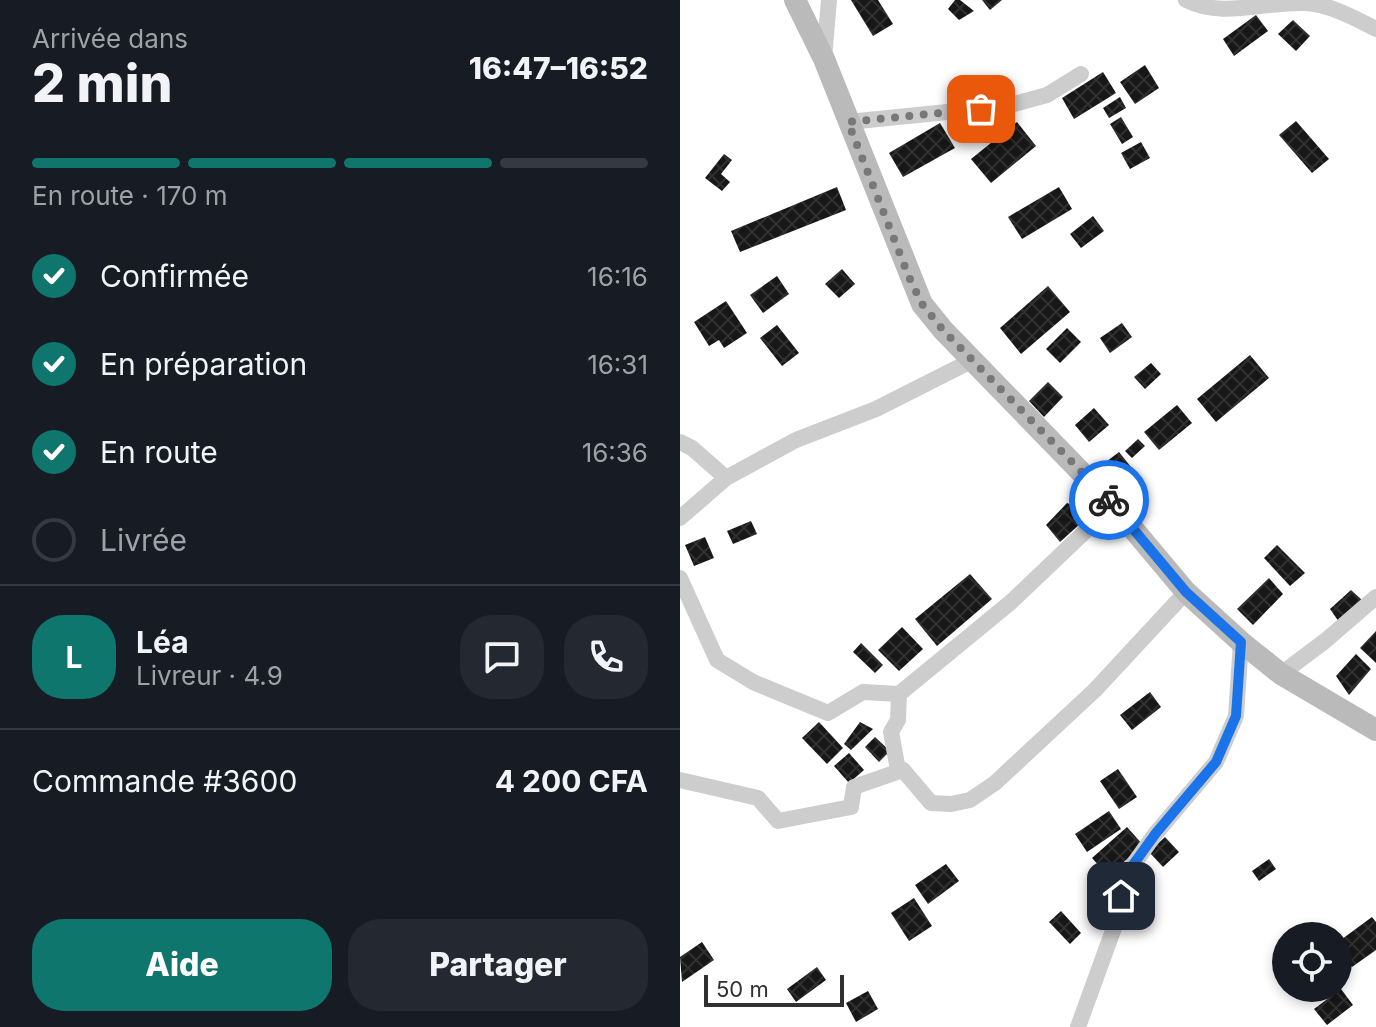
<!DOCTYPE html>
<html lang="fr">
<meta charset="utf-8">
<style>
:root{--surface:#171b24;--page:#242831;--text:#f1f3f6;--muted:#9ea1a6;--line:#363941;--accent:#0f766e}
body{margin:0;font-family:Inter,sans-serif;background:var(--page);color:var(--text);height:100vh;display:flex;flex-direction:column;font-size:30px;white-space:nowrap}
*{box-sizing:border-box;margin:0}
p{font-size:26px;color:var(--muted)}
.icon{flex:none;width:44px;height:44px;fill:none;stroke:currentColor;stroke-width:2;stroke-linecap:round;stroke-linejoin:round}
.map{position:relative;flex:1;overflow:hidden}
.panel{display:flex;flex-direction:column;background:var(--surface);width:680px}
.panel>*{flex:none}
.buttons{position:absolute;left:592px;top:922px;display:grid;gap:16px}
.buttons a{display:grid;place-items:center;width:80px;height:80px;border-radius:50%;background:var(--surface);box-shadow:0 4px 12px #0003;font-size:40px}
.scale{position:absolute;left:24px;bottom:20px;width:140px;box-sizing:border-box;padding-left:8px;border:4px solid #303030;border-top:0;font-size:22px;line-height:28px;white-space:nowrap;color:#303030;-webkit-text-stroke:6px #fff;paint-order:stroke}
.pin{position:absolute;display:grid;place-items:center;width:68px;height:68px;color:#fff;margin:-34px;border-radius:16px;box-shadow:0 4px 12px #0006}
.courier{position:absolute;display:grid;place-items:center;width:80px;height:80px;margin:-40px;border:6px solid #1a73e8;border-radius:50%;background:#fff;color:#222;box-shadow:0 2px 10px #0007}
.overview em{font-style:normal;font-weight:800}
.overview div{display:flex;flex-direction:column-reverse}
.overview{display:flex;align-items:center;justify-content:space-between;height:136px;padding:0 32px}
h1{font-size:52px;font-weight:800;line-height:60px}
.bar{display:grid;grid-template-columns:repeat(4,1fr);gap:12px 8px;align-content:center;height:96px;padding:0 32px}
.bar i{height:10px;border-radius:6px;background:var(--line)}
.bar .on{background:var(--accent)}
.bar p{grid-column:span 4}
.line{display:flex;align-items:center;gap:20px;padding:0 32px;border-top:2px solid var(--line)}
.line div{flex:1}
.round{display:grid;place-items:center;flex:none;width:84px;height:84px;border-radius:32px;background:var(--page)}
ol{padding:0 32px;list-style:none}
li{display:flex;align-items:center;gap:24px;height:88px}
li p{margin-inline-start:auto}
li .icon{padding:8px;border-radius:50%;background:var(--accent);color:#fff;stroke-width:4}
li:last-child{color:var(--muted)}
li i{width:44px;height:44px;border:4px solid var(--line);border-radius:50%}
.button{display:flex;gap:16px;margin-top:auto;padding:16px 32px}
.button a{flex:1;height:92px;border-radius:32px;background:var(--accent);color:#fff;font-size:32px;font-weight:800;line-height:92px;text-align:center}
.button a+a{background:var(--page);color:var(--text)}
main{display:flex;flex:1;min-height:0}
.map>svg:first-child{display:block}
.building{fill:url(#building-cross-hatch)}
.lines{fill:none;stroke-linecap:round;stroke-linejoin:round}
.street{stroke:#cdcdcd;stroke-width:16}
.secondary{stroke:#bababa;stroke-width:22}
.done{stroke:#787878;stroke-width:8;stroke-dasharray:0 14.4}
.route{stroke:#1a73e8;stroke-width:10}
</style>
<main>
<section class="panel">
<div class="overview"><div><h1>2 min</h1><p>Arrivée dans</p></div><em>16:47–16:52</em></div>
<div class="bar"><i class="on"></i><i class="on"></i><i class="on"></i><i></i><p>En route · 170 m</p></div>
<ol>
<li><svg class="icon" aria-label="check" viewBox="0 0 24 24"><path d="M5 12l5 5 9-10"/></svg>Confirmée<p>16:16</p></li>
<li><svg class="icon" aria-label="check" viewBox="0 0 24 24"><path d="M5 12l5 5 9-10"/></svg>En préparation<p>16:31</p></li>
<li><svg class="icon" aria-label="check" viewBox="0 0 24 24"><path d="M5 12l5 5 9-10"/></svg>En route<p>16:36</p></li>
<li><i></i>Livrée</li>
</ol>
<div class="line" style="height:144px"><b class="round" style="background:var(--accent);color:#fff">L</b><div><b>Léa</b><p>Livreur · 4.9</p></div><a class="round"><svg class="icon" aria-label="chat" viewBox="0 0 24 24"><path d="M4 5h16v11H9l-5 4z"/></svg></a><a class="round"><svg class="icon" aria-label="phone" viewBox="0 0 24 24"><path d="M5 4h4l2 5-3 2q2 4 5 5l2-3 5 2v4C11 20 4 13 5 4z"/></svg></a></div>
<div class="line" style="height:104px"><div>Commande #3600</div><b>4 200 CFA</b></div>
<div class="button"><a>Aide</a><a>Partager</a></div>
</section>
<div class="map">
<svg width="696" height="1027" viewBox="0 0 696 1027">
<defs>
<pattern id="building-cross-hatch" width="8" height="8" patternUnits="userSpaceOnUse" patternTransform="scale(2)"><rect width="8" height="8" fill="#171717"/><path d="M0 0l8 8M0 8l8-8" fill="none" stroke="#303030"/></pattern>
</defs>
<rect width="100%" height="100%" fill="#fff"/>
<!-- building -->
<g class="building">
<path d="M171 0H198L213 24 193 36Z"/>
<path d="M275 0H280L294 11 279 20 268 9Z"/>
<path d="M302 0H322L310 10Z"/>
<path d="M576 15 588 31 554 56 543 39Z"/>
<path d="M613 20 630 36 616 51 598 34Z"/>
<path d="M465 65 479 88 455 104 440 82Z"/>
<path d="M423 72 436 93 394 119 382 98Z"/>
<path d="M440 97 446 108 429 118 423 108Z"/>
<path d="M441 117 453 137 442 144 430 124Z"/>
<path d="M616 121 649 159 632 173 599 135Z"/>
<path d="M337 122 356 146 311 183 291 159Z"/>
<path d="M260 123 275 148 223 177 209 153Z"/>
<path d="M461 142 470 158 450 169 441 153Z"/>
<path d="M44 154 52 160 41 174 50 182 42 191 25 178Z"/>
<path d="M157 187 166 210 60 252 51 231Z"/>
<path d="M379 187 392 209 342 239 328 217Z"/>
<path d="M413 216 424 231 401 248 390 234Z"/>
<path d="M162 269 175 284 159 298 145 284Z"/>
<path d="M97 276 109 294 83 313 70 295Z"/>
<path d="M368 286 390 312 341 354 320 328Z"/>
<path d="M46 301 67 333 44 348 39 340 29 346 14 322Z"/>
<path d="M442 323 452 337 430 353 420 338Z"/>
<path d="M97 325 119 353 102 366 80 338Z"/>
<path d="M387 328 401 342 380 363 366 349Z"/>
<path d="M570 355 589 378 536 422 517 399Z"/>
<path d="M471 363 481 374 465 389 454 377Z"/>
<path d="M368 382 383 397 364 417 349 401Z"/>
<path d="M497 405 512 423 479 450 464 432Z"/>
<path d="M414 408 429 425 409 442 395 425Z"/>
<path d="M458 439 465 446 452 458 445 451Z"/>
<path d="M439 452 451 467 426 487 413 472Z"/>
<path d="M387 503 412 513 380 542 366 525Z"/>
<path d="M71 521 77 534 53 544 47 531Z"/>
<path d="M25 537 34 558 14 566 5 545Z"/>
<path d="M597 545 625 573 610 586 584 558Z"/>
<path d="M290 574 312 599 257 646 235 619Z"/>
<path d="M589 578 603 594 573 625 557 609Z"/>
<path d="M671 590 682 600 659 622 650 609Z"/>
<path d="M222 627 243 649 219 671 198 650Z"/>
<path d="M696 631V663L680 648Z"/>
<path d="M181 643 203 665 195 673 173 652Z"/>
<path d="M676 654 691 669 669 695 656 676Z"/>
<path d="M470 692 481 707 452 730 440 715Z"/>
<path d="M139 722 163 748 147 764 122 738Z"/>
<path d="M180 722 193 729 171 750 164 744Z"/>
<path d="M195 737 210 751 199 762 185 747Z"/>
<path d="M169 753 184 770 169 783 154 766Z"/>
<path d="M438 769 457 797 439 809 420 781Z"/>
<path d="M429 811 441 829 407 852 395 834Z"/>
<path d="M447 827 463 845 428 876 412 858Z"/>
<path d="M485 837 499 852 483 867 469 852Z"/>
<path d="M589 859 596 869 579 881 572 871Z"/>
<path d="M266 864 279 881 248 904 235 885Z"/>
<path d="M234 898 252 926 229 941 211 913Z"/>
<path d="M381 911 401 933 390 944 369 922Z"/>
<path d="M692 917 696 922V950L672 967 658 948V942Z"/>
<path d="M22 942 34 960 2 982 0 957Z"/>
<path d="M137 967 146 980 116 1002 107 989Z"/>
<path d="M661 989 673 1005 647 1025 634 1009Z"/>
<path d="M188 991 198 1009 176 1022 166 1003Z"/>
</g>
<g class="lines">
<!-- street -->
<g class="street">
<path d="M506 0C543 19 585 1 625 3 649 4 675 18 696 29"/>
<path d="M144 58 149 0"/>
<path d="M168 122 327 106 367 95 401 74"/>
<path d="M0 442 12 448 46 478"/>
<path d="M433 505 331 602 219 694 218 720 211 732 218 770H223L251 803 271 804 290 800 315 783 415 690 506 592"/>
<path d="M0 518 46 478 116 440 196 409 293 360"/>
<path d="M0 578 37 660 73 682 148 713 183 692 219 694"/>
<path d="M601 674 645 641 696 597"/>
<path d="M0 780 78 798 98 821 171 807 174 787 223 770"/>
<path d="M398 1027 438 917 445 876 476 833 536 762 556 716 561 642"/>
</g>
<!-- secondary -->
<path class="secondary" d="M115 0 144 59 242 304 263 330 433 505 506 592 561 642 601 674 696 730"/>
</g>
<g class="lines">
<!-- done -->
<path class="done" d="M301 109 168 122 229 277 242 304 263 330 429 500"/>
<!-- route -->
<path class="route" d="M429 500 506 592 561 642 556 716 536 762 476 833 445 876 441 896"/>
</g>
</svg>
<div class="buttons">
<a><svg class="icon" aria-label="locate" viewBox="0 0 24 24"><circle cx="12" cy="12" r="6"/><path d="M12 2v4M12 18v4M2 12h4M18 12h4"/></svg></a>
</div>
<div class="scale">50 m</div>
<div class="pin" style="left:301px;top:109px;background:#ea580c"><svg class="icon" aria-label="bag" viewBox="0 0 24 24"><path d="M5 8h14l-1 12H6zM9 8a3 3 0 0 1 6 0"/></svg></div>
<div class="pin" style="left:441px;top:896px;background:#1f2937"><svg class="icon" aria-label="home" viewBox="0 0 24 24"><path d="M3 11l9-7 9 7M6 9v11h12V9"/></svg></div>
<div class="courier" style="left:429px;top:500px"><svg class="icon" aria-label="bike" viewBox="0 0 24 24"><circle cx="6" cy="16" r="4"/><circle cx="18" cy="16" r="4"/><path d="M6 16l4-8h5l3 8M10 8l3 8H6M13 5h3"/></svg></div>
</div>
</main>
